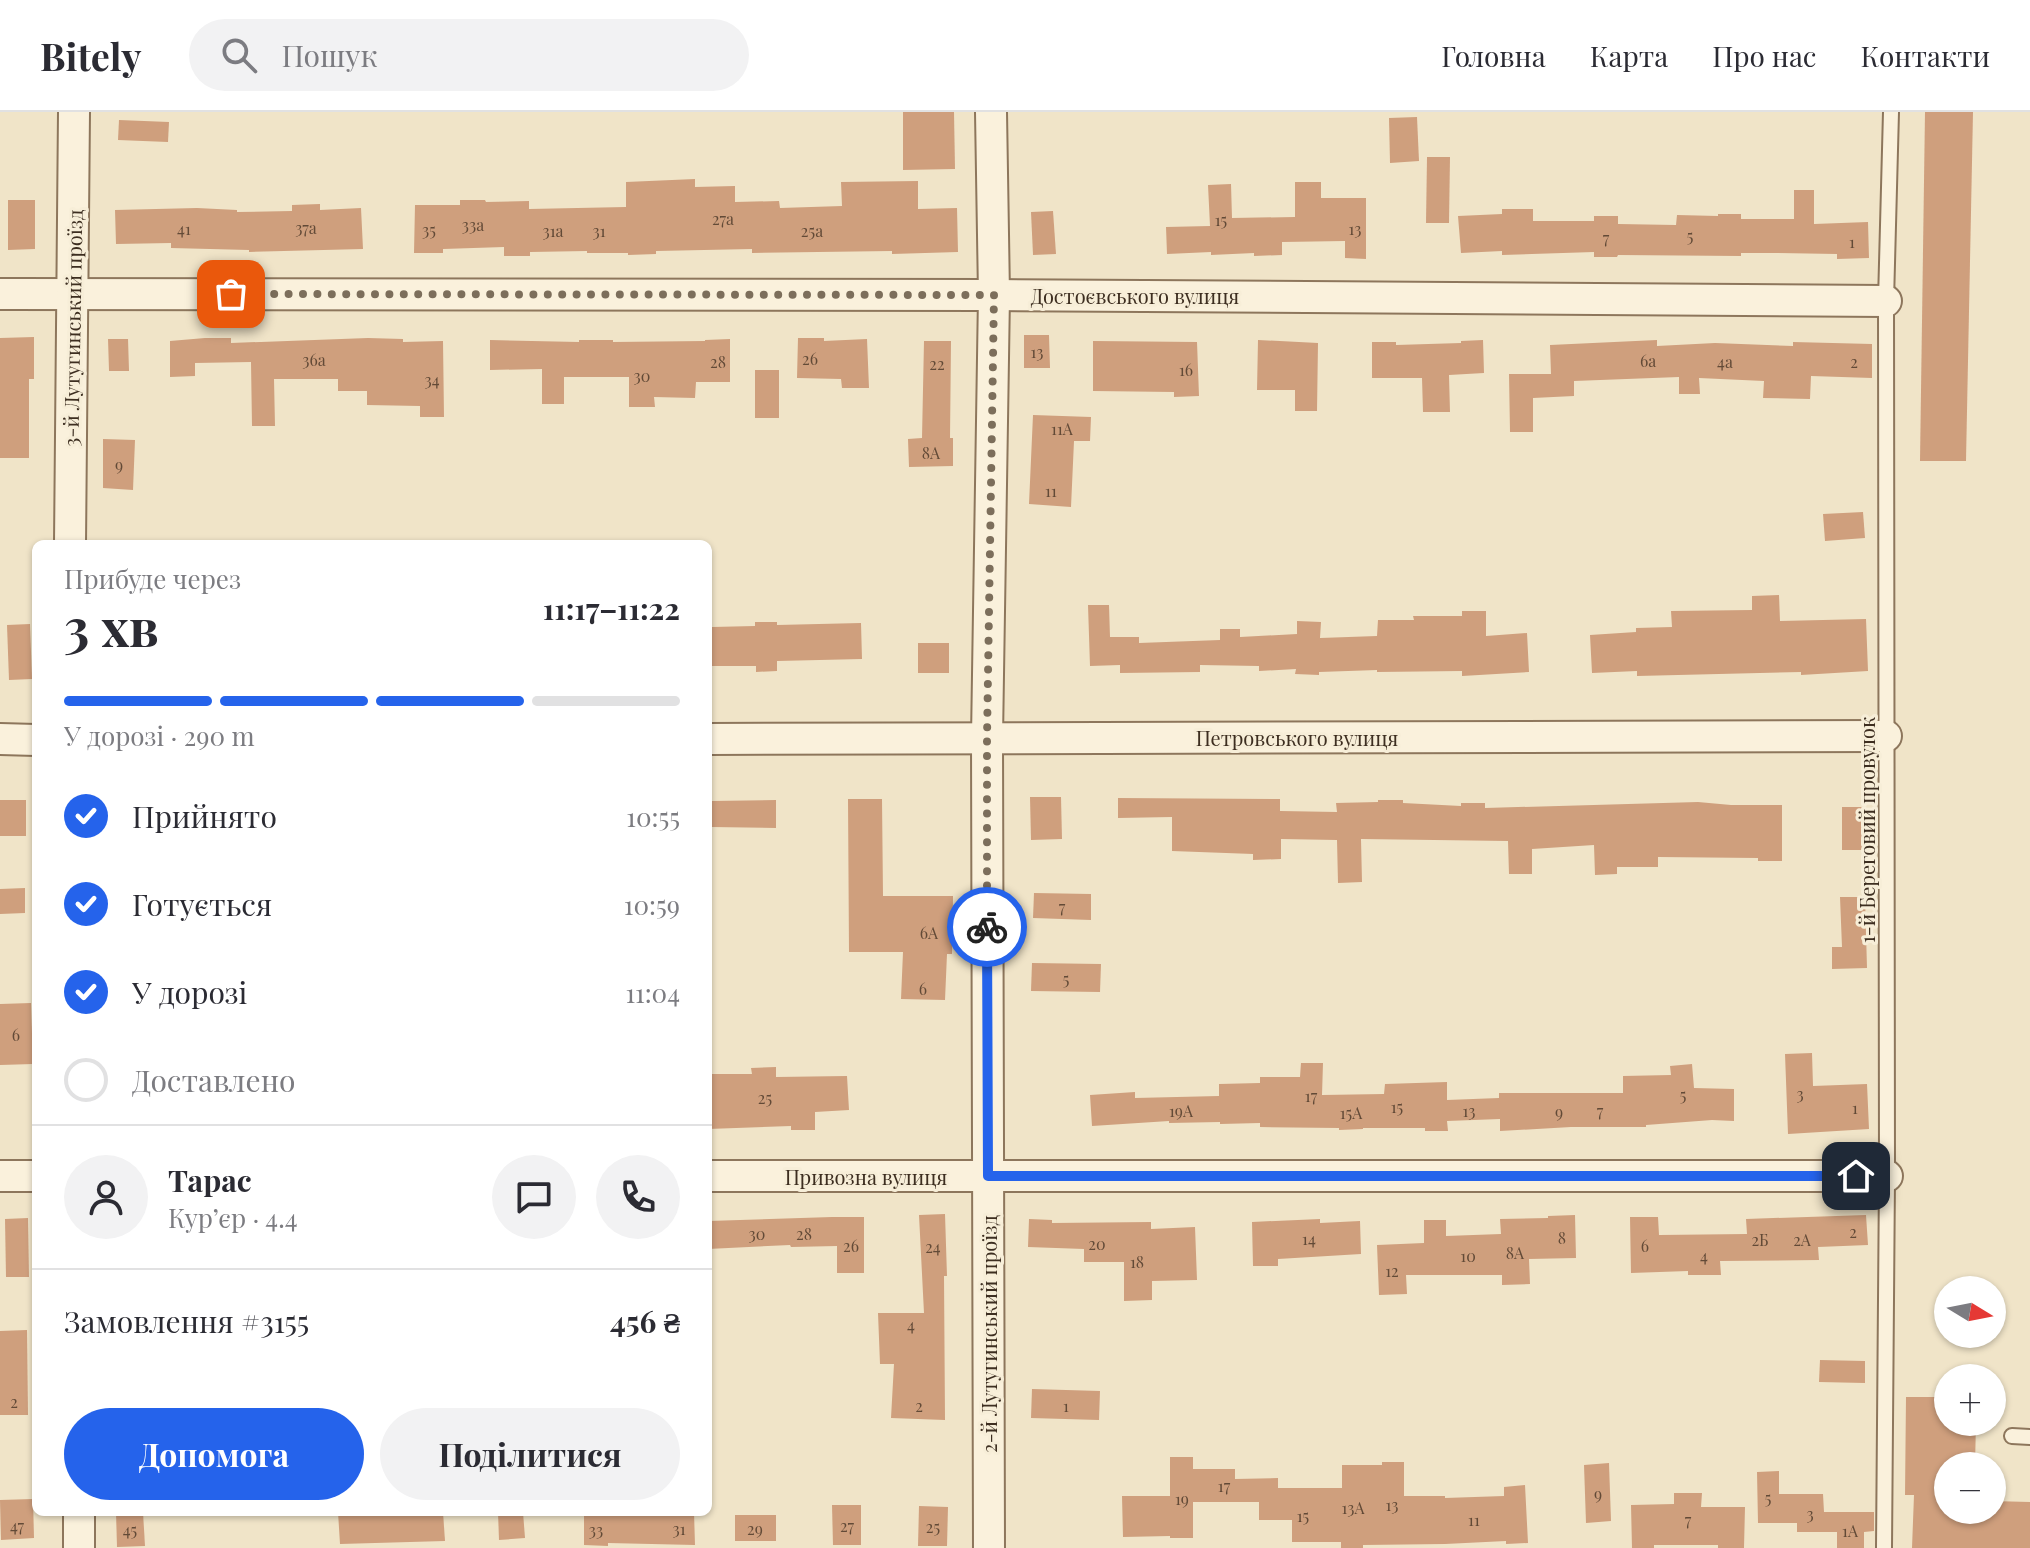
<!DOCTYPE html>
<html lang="uk">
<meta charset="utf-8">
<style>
:root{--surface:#fff;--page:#f2f2f3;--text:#2b2b33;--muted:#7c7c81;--line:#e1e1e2;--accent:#2563eb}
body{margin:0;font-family:"Playfair Display",serif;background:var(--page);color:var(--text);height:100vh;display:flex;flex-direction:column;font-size:30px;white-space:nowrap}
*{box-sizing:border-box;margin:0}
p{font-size:26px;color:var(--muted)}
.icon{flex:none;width:44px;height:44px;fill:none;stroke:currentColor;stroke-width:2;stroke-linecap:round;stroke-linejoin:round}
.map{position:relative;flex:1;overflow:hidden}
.panel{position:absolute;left:32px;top:428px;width:680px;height:976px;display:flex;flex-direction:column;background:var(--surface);border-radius:12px;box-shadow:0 2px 6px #0004}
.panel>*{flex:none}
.needle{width:52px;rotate:100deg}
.tools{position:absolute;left:1934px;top:1164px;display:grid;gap:16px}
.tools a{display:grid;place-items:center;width:72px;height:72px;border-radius:50%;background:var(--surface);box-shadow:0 2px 6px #0004;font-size:40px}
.pin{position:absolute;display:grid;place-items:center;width:68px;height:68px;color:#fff;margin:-34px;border-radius:16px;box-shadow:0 4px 12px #0006}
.courier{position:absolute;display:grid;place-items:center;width:80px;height:80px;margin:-40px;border:6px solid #2563eb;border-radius:50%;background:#fff;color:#222;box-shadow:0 2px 10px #0007}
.summary em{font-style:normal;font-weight:700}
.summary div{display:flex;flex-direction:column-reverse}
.summary{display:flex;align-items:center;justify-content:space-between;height:136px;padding:0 32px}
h1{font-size:52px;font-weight:700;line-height:60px}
.bar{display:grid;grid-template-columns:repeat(4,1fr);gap:12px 8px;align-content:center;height:96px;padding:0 32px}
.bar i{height:10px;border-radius:6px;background:var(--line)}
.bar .current{background:var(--accent)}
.bar p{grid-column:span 4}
.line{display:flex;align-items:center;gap:20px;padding:0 32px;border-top:2px solid var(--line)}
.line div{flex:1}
.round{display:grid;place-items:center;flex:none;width:84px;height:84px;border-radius:42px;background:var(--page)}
ol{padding:0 32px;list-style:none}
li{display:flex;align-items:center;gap:24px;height:88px}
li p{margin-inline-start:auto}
li .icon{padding:8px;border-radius:50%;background:var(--accent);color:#fff;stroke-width:4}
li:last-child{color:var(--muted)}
li i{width:44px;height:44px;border:4px solid var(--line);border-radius:50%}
.primary-button{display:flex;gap:16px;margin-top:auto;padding:16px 32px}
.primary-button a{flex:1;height:92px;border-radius:48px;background:var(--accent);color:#fff;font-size:32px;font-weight:700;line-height:92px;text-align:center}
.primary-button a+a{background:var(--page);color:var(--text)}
header{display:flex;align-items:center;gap:48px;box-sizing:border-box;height:112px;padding:0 40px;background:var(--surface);border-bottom:2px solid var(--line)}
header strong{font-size:38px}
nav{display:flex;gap:44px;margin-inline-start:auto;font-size:28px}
.search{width:560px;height:72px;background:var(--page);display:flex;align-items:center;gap:20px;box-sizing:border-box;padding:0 28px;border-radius:44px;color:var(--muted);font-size:30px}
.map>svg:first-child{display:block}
.building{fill:#cf9f7d}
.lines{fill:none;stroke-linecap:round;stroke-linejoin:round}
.lane-casing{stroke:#8d765c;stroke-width:18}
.street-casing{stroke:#8d765c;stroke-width:34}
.lane{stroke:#faf1dc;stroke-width:14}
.street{stroke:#faf1dc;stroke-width:30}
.done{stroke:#7c6e5b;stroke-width:8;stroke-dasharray:0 14.4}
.route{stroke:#2563eb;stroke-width:10}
.labels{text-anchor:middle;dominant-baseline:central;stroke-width:6;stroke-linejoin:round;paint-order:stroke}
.number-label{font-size:16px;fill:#624a37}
.street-label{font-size:20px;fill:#3d2e20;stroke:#f7eed8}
</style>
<header>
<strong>Bitely</strong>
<div class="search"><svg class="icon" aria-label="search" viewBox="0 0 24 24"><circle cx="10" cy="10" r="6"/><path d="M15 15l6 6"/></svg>Пошук</div>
<nav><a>Головна</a><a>Карта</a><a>Про нас</a><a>Контакти</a></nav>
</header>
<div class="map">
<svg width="2030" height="1436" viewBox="0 0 2030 1436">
<rect width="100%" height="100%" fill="#f0e4c8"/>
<!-- building -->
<g class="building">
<path d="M903 0H954L955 57 903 58Z"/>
<path d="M1925 0H1973L1966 349H1920Z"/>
<path d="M1417 5 1419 49 1390 51 1389 6Z"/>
<path d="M119 8 169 10 168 30 118 28Z"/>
<path d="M1427 45H1450L1449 111H1426Z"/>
<path d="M695 67V75L735 74V90L779 89 780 96 842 94 841 70 918 69V97L957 96 958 140 892 142V139L752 141V137L656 139V142L628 143V141H587V139L530 140V144H504V135L443 137V141H414L415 93H460V88H485L486 90 529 89V97L626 95V70Z"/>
<path d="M1295 70H1321V86H1366V147L1345 146V129L1282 130V143L1254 144V141L1211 143V140L1167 142 1166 115 1210 114 1208 73 1231 72 1232 106 1295 105Z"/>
<path d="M1794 78H1814V112L1868 110 1869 146 1837 147V142L1773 141H1741V144L1618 143 1617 145H1594V140L1502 143V139L1461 141 1458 104 1502 102V97H1533V109H1594V104H1618V112L1676 113 1677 103 1718 104V102H1741V107H1794Z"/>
<path d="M8 88H35V137L8 138Z"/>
<path d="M320 92V98L361 96 363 137 249 140V138L171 136V131L116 132 115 98 197 96 237 98V100L292 99V93Z"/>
<path d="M1053 99 1056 142 1033 143 1031 100Z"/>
<path d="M1024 223H1049L1050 256H1024Z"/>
<path d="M34 225V267H29V346H0V226Z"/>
<path d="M205 226H231V231L368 226 403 227V230L443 229 444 305H420V294L367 293V279H338V267H274L275 314H252L251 250 195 251V264L170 265V229Z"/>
<path d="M798 226H824V229L867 227 869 276H842L841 267 797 266Z"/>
<path d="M108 227H128L129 259H109Z"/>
<path d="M730 227V270H696L695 286 654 285 655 295H629V265H564V292H542V257L490 258V228L579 230V228H613V230L705 229V228Z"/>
<path d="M1258 228 1318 231 1317 299H1295V278H1257Z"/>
<path d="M1483 228 1484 261 1449 263 1450 300H1423L1422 266H1372V230H1396V233L1461 231V229Z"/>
<path d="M1657 228V234L1715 231 1793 234V230L1872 232V266L1811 264 1810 287 1763 286 1764 269 1699 266 1700 282H1679V265L1574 269V284L1533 286V320H1510L1509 262H1551L1550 233Z"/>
<path d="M924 229H951L950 326H953V354L909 355 908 327 922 326Z"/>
<path d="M1093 229 1197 230 1199 284 1174 285V280L1093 279Z"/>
<rect x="755" y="258" width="24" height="48"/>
<path d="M1033 303 1091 305 1090 329H1074L1071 395 1029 392Z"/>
<path d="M103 327 135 328 133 378 103 376Z"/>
<path d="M1863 400 1865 426 1825 429 1823 402Z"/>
<path d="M1779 483 1780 509 1866 507 1868 559 1801 563V560L1637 564V559L1592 561 1590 523 1636 520V516L1672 515 1671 499 1752 498V484Z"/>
<path d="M1088 493H1109L1110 525H1139V531L1220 528V517H1240V525L1297 522V509L1321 510 1320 526 1377 524 1378 508H1414L1413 504H1462V499H1486V524L1527 521 1529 560 1462 564V559L1377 560V558L1319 560V563L1295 562 1296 557 1259 559V554L1200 553V560L1120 561V553L1090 554Z"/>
<path d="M755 510H777V513L861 511 862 547 777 549V559L756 560V554H712V515L755 514Z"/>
<path d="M30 512 32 567 9 568 7 513Z"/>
<rect x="918" y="531" width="31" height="30"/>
<path d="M1030 685H1061L1062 727 1031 728Z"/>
<path d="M1118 686 1280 687V699L1337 700 1336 691 1378 690V688H1403V691L1461 694V691H1485V696L1698 690 1731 693H1782V749H1758V746L1658 745V755H1617V762L1595 763 1594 733 1532 737V762H1509L1508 729 1361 727 1362 770 1338 771 1337 728 1281 727V747L1253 748V742L1172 739V705L1118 706Z"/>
<path d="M848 687H882L883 784H953L952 842H947L945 888 901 887 903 840H849Z"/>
<rect x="0" y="688" width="26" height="36"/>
<path d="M776 688V716L711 715V689Z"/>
<rect x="1842" y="695" width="25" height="43"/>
<path d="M25 776V801L0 802V777Z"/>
<path d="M1034 781 1091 782V808L1033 806Z"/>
<path d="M1840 785H1865L1867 856 1832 857V835H1842Z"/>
<path d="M1032 851 1101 852 1100 880 1031 879Z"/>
<path d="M31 891 33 952 0 953V892Z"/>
<path d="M1812 941 1813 974 1867 972 1869 1017 1788 1022 1785 942Z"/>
<path d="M1301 951H1323L1322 983 1384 982 1385 972 1447 970V988L1499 986V981H1623V964L1671 963 1670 954 1692 952 1694 976 1734 977V1009L1712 1008 1646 1013V1015H1571L1500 1019V1007L1447 1009 1448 1019H1425V1016H1363V1017L1339 1018V1016L1260 1015V1011L1220 1012V1010L1169 1011V1009L1092 1014 1090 983 1135 980V986L1219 984V972L1260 971V965H1300Z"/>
<path d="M776 955V965L847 964 849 998 815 1000V1018H791V1014L708 1017V962H752L751 956Z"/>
<path d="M945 1102 947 1164H944L945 1308 891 1306 894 1252H880L878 1201H924L919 1103Z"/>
<path d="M1575 1103 1576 1146 1529 1147 1530 1172 1502 1173V1163H1406L1407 1182 1379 1183 1377 1133 1424 1131V1108H1446V1124L1501 1122 1500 1107 1548 1106V1104Z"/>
<path d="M1866 1103 1868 1133 1818 1135 1819 1148 1720 1149 1721 1163H1688V1159L1631 1161 1630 1105H1658L1659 1123 1747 1122 1746 1107Z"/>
<path d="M832 1105H864V1161H837V1134L791 1135 790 1133 708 1137V1109Z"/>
<path d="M28 1106 29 1165H6L5 1107Z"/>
<path d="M1029 1107 1052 1108V1111L1151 1110V1117L1195 1115 1197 1168 1152 1169V1188L1124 1189V1150H1084V1137L1028 1135Z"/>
<path d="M1320 1107V1111L1360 1109 1361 1142 1278 1147V1154H1253L1252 1110Z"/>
<path d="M27 1218 28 1303H0V1219Z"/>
<path d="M1820 1248 1865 1249V1271L1819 1270Z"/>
<path d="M1032 1277 1100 1279 1099 1308 1031 1306Z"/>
<path d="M1906 1285H1948V1310H1976L1975 1354H1948V1398H1992V1389L2030 1390V1436H1912L1914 1383H1905Z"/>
<path d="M1170 1345H1193V1357H1235V1367L1278 1366V1376H1342V1353H1382V1350H1404V1384H1445V1386L1504 1384V1375L1525 1373 1528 1431 1506 1432V1429L1445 1432 1363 1433V1436H1341V1430H1292V1408H1259V1390H1193V1426H1170V1424L1123 1425 1122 1384H1170Z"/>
<path d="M1609 1351 1611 1409 1586 1411 1584 1353Z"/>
<path d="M1779 1359V1382H1823L1824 1400H1874V1419L1864 1420V1436H1837V1420H1797V1411H1758L1757 1360Z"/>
<path d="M1674 1381H1702L1701 1395H1745L1744 1436H1718V1433H1654V1436H1632L1631 1393 1674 1392Z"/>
<path d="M33 1387 34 1426 1 1428 0 1388Z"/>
<path d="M832 1393H861V1433H833Z"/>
<path d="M919 1394 948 1395 947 1434H918Z"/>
<path d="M116 1400H143L145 1434 117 1435Z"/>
<path d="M338 1400H443L445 1429 340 1432Z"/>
<path d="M498 1400H523L525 1426 499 1428Z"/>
<path d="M584 1400H694L695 1433 608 1431V1434L584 1433Z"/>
<rect x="735" y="1403" width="41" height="26"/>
</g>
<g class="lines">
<!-- lane casing -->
<g class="lane-casing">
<g id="lane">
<path d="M2012 1324 2030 1325"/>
<path d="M1884 1436 1887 1064 1886 189 1891 0"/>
</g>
</g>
<!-- street casing -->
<g class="street-casing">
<g id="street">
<path d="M0 182 994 183 1886 189"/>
<path d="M70 432 74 0"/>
<path d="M0 627 36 628"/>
<path d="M708 627 1886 624"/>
<path d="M0 1064H36"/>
<path d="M708 1064H1887"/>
<path d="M79 1400V1436"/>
<path d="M989 1436 987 626 994 183 991 0"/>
</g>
</g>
<!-- lane -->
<use href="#lane" class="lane"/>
<!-- street -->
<use href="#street" class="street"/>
</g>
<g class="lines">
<!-- done -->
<path class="done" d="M231 182 994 183 987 626V815"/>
<!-- route -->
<path class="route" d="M987 815 988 1064H1856"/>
</g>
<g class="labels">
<!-- number labels -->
<g class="number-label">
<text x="723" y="106">27а</text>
<text x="1221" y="107">15</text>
<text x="473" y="112">33а</text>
<text x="306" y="115">37а</text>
<text x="184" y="116">41</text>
<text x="1355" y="116">13</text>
<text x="429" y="117">35</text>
<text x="553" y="118">31а</text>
<text x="599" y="118">31</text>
<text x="812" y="118">25а</text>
<text x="1690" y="123">5</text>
<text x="1606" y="125">7</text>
<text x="1852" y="129">1</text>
<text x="1037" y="239">13</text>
<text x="810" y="246">26</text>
<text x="314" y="247">36а</text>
<text x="1648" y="248">6а</text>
<text x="718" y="249">28</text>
<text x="1725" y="249">4а</text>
<text x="1854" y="249">2</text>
<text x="937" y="251">22</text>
<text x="1186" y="257">16</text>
<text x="642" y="263">30</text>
<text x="432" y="267">34</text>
<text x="1062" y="316">11А</text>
<text x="931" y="340">8А</text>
<text x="119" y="352">9</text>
<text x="1051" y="378">11</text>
<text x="1062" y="794">7</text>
<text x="929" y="820">6А</text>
<text x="1066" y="866">5</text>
<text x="923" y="876">6</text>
<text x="16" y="922">6</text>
<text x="1800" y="981">3</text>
<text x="1683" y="982">5</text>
<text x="1311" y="983">17</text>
<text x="765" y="985">25</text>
<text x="1397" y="994">15</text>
<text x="1855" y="995">1</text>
<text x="1181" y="998">19А</text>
<text x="1469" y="998">13</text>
<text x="1600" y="998">7</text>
<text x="1559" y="999">9</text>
<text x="1351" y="1000">15А</text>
<text x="1853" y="1119">2</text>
<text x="757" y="1121">30</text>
<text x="804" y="1121">28</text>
<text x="1562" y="1125">8</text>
<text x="1309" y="1126">14</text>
<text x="1760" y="1127">2Б</text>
<text x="1802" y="1127">2А</text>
<text x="1097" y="1131">20</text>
<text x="851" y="1133">26</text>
<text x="1645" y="1133">6</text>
<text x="933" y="1134">24</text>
<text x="1515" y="1140">8А</text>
<text x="1468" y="1143">10</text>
<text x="1704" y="1143">4</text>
<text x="1137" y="1149">18</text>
<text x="1392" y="1158">12</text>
<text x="911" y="1212">4</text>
<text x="14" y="1289">2</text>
<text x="919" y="1293">2</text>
<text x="1066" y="1293">1</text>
<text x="1224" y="1373">17</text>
<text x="1598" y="1381">9</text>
<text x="1768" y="1385">5</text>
<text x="1182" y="1386">19</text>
<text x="1392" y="1392">13</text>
<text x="1353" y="1395">13А</text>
<text x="1810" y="1401">3</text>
<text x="1303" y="1403">15</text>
<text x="1474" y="1407">11</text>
<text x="1688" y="1407">7</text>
<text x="17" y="1413">47</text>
<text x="847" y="1413">27</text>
<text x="933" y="1414">25</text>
<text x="679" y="1416">31</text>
<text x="755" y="1416">29</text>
<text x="130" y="1417">45</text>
<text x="596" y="1417">33</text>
<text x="1850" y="1418">1А</text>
</g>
<!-- street labels -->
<g class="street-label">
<text x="1135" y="183">Достоєвського вулиця</text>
<text transform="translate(72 216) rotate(-89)">3-й Лутугинський проїзд</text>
<text x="1297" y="625">Петровського вулиця</text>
<text transform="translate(1866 718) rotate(-90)">1-й Береговий провулок</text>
<text x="866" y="1064">Привозна вулиця</text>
<text transform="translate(988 1222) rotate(-90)">2-й Лутугинський проїзд</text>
</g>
</g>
</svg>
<div class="tools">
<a><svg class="needle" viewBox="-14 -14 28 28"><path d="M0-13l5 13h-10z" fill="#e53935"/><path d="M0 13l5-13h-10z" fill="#7c7c81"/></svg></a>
<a>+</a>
<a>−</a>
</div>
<div class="pin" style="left:231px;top:182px;background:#ea580c"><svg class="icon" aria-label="bag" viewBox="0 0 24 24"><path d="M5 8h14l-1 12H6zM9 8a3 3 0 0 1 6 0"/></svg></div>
<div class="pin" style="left:1856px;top:1064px;background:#1f2937"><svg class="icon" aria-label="home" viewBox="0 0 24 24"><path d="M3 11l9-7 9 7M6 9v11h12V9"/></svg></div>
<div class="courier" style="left:987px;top:815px"><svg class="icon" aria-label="bike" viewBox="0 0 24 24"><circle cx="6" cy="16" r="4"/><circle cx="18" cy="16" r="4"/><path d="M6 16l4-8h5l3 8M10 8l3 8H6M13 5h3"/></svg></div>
<section class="panel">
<div class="summary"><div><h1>3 хв</h1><p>Прибуде через</p></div><em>11:17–11:22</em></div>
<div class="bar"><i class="current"></i><i class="current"></i><i class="current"></i><i></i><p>У дорозі · 290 m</p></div>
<ol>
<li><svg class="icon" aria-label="check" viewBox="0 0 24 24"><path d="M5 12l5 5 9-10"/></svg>Прийнято<p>10:55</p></li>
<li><svg class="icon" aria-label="check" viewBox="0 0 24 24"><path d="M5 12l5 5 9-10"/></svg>Готується<p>10:59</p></li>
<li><svg class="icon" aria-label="check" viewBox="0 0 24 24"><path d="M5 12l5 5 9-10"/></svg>У дорозі<p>11:04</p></li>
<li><i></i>Доставлено</li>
</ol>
<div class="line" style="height:144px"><a class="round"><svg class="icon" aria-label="person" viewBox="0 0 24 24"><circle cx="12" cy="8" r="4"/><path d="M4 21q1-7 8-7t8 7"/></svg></a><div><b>Тарас</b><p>Кур’єр · 4.4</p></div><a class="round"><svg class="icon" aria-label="chat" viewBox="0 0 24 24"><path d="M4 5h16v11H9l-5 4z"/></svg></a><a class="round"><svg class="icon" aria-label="phone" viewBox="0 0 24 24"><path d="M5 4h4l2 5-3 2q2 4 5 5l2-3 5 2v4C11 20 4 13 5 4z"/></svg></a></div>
<div class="line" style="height:104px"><div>Замовлення #3155</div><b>456 ₴</b></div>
<div class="primary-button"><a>Допомога</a><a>Поділитися</a></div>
</section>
</div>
